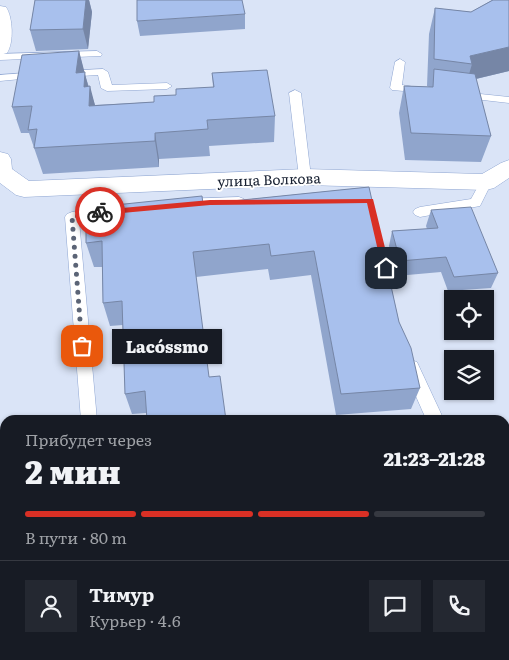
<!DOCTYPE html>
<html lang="ru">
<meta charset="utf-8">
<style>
:root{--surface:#171b24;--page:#242831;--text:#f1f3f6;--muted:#9ea1a6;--line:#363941;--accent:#d93025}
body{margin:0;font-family:Literata,serif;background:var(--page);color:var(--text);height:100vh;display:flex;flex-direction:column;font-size:19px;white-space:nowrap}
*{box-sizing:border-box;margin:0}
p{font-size:16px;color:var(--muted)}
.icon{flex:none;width:28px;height:28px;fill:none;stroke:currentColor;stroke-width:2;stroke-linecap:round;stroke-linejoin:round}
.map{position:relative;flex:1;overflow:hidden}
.side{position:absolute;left:0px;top:415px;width:510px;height:245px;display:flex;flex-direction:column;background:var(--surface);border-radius:15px 15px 0 0;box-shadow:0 1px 4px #0004}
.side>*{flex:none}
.buttons{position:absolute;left:444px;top:290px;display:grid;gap:10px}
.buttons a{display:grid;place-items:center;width:50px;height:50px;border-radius:0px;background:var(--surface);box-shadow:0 1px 4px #0004;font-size:25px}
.pin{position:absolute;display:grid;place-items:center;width:42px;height:42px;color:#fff;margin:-21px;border-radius:10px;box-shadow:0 2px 8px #0006}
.courier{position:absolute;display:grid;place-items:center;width:50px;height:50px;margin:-25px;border:4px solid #d93025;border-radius:50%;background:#fff;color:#222;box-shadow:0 1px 6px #0007}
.bubble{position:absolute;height:35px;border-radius:0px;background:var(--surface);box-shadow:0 1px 4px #0004;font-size:16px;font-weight:800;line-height:35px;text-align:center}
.overview em{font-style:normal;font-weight:800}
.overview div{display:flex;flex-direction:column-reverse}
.overview{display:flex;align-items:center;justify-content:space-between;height:85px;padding:0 25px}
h1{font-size:32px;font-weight:800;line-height:38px}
.bar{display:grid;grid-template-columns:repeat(4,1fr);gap:8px 5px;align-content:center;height:60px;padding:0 25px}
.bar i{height:6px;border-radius:4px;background:var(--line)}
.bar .selected{background:var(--accent)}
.bar p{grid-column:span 4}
.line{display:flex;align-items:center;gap:12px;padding:0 25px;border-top:1px solid var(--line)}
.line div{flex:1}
.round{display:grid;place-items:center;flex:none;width:52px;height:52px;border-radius:0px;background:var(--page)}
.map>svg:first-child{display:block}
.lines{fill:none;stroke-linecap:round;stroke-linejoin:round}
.lane-casing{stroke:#8fa6d2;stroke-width:1}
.street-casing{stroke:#8fa6d2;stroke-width:1}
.lane{fill:#fff;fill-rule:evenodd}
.street{fill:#fff;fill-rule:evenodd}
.wall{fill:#90a5cc}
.shaded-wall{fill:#7686a6}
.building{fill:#a8c0ed;stroke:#7686a6}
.route{fill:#d93025}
.done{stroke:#5b6476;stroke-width:5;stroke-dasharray:0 9}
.labels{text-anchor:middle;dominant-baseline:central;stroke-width:4;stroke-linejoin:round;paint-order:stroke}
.street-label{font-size:14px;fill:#161f30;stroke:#fff}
</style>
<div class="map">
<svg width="509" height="660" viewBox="0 0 509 660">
<rect width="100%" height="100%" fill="#dae4f7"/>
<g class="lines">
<!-- lane casing -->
<g class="lane-casing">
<g id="lane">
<path d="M97 51 102 54 101 56 0 60V54Z"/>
<path d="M400 59 405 62 402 85 427 89 429 91 427 93 392 90 390 88 395 62Z"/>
<path d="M103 69 108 72 112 85 167 83 172 86 167 89 107 91 101 88 98 75 64 77 59 74 64 71Z"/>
<path d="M38 72 42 73 43 75 42 77 0 81V75Z"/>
<path d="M295 90 301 93 311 177 305 181 299 177 289 93Z"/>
<path d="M461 92 509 97V103L457 97 455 95 457 93Z"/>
<path d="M486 178 492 182 480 206 420 217 415 215 413 212 415 209 420 207 471 199 482 179Z"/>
<path d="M239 197 244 199 245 202 244 205 239 207 182 209 177 207 176 204 177 201 182 199Z"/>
<path d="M105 206 110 208 112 211 110 214 79 220 97 420H81L65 217 67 214 72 212Z"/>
<path d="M411 360 417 362 444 420 426 419 403 367 405 362Z"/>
<path d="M5 574V594L0 595V575Z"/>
<path d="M119 655H139L140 660H120Z"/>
<path d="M287 655H309L311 660H289Z"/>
<path d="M314 655H341L339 660H312Z"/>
</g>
</g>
<!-- street casing -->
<g class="street-casing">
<g id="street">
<path d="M0 6 6 7C13 17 14 43 7 53L0 55Z"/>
<path d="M0 152 8 154 11 159 12 169 29 181 305 169 482 174 501 163 509 160V178L494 188 486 190 305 185 24 197 16 195 0 183Z"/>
</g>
</g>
<!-- lane -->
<use href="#lane" class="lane"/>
<!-- street -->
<use href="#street" class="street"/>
</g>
<!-- wall -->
<g class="wall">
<path d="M35 0H89L92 12 88 49 36 51 30 30Z"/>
<path d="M492 0H509V71L476 79 491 136 481 162 405 160 399 113 404 86 429 87 427 86 429 34 435 8 471 12Z"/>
<path d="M245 14V29L140 36 137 21Z"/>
<path d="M79 51 84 72 95 105 154 102 176 95 213 87 212 73 275 116 274 142 209 146 210 156 159 159V167L43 174 29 133H21L12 107Z"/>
<path d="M369 187 399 322 420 388 411 409 336 415 311 275 270 280 268 269 196 277 146 413 132 414 125 394 123 325 110 326 103 303 102 267H94L86 243 203 204Z"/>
<path d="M431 210 498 273 491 288 448 291 441 272 396 276 389 246 392 231 427 229 426 226Z"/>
<path d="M432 655H505L509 660H433Z"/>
</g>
<!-- shaded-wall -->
<g class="shaded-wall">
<path d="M86 0H89L92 12 88 49 83 29Z"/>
<path d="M509 47V71L467 81 472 64 470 56Z"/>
<path d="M79 51 90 93V86L97 113 95 132 76 73Z"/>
<path d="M155 133 159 159V167L155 141Z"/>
<rect x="89" y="655" width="11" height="5"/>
</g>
<!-- building -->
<g class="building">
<path d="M35 0H86L83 29 30 30Z"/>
<path d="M137 0H242L245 14 137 21Z"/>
<path d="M493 0H509V47L470 56 472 64 434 59 435 8 471 12Z"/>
<path d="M79 51 76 73 85 72 84 87 90 86 89 106 154 102V96L176 95V89L214 87 212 73 267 70 275 116 207 120 208 129 155 133V141L34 148 37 129 28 130 32 106 12 107 22 55Z"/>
<path d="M434 69 475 74 491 136 411 133 404 86 433 87Z"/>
<path d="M369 187 399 322 411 348 420 388 341 394 314 251 271 256 269 244 193 252 209 377 220 376 226 420H147L145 391 125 394 122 301 103 303 102 241 86 243V208L202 196 203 204Z"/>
<path d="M471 207 498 273 454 277 446 257 400 261 392 231 438 228 431 210Z"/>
<path d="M509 565V660H446L445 655H505V567Z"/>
<path d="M5 625V655H89V660H0V626Z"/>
</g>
<!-- route -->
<path class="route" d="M373 199 390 268 386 271 382 268 367 203 210 205 100 215 96 212 100 210 210 200Z"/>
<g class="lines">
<!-- done -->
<path class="done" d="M82 346 72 217 100 212"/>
</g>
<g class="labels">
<!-- street labels -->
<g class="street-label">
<text transform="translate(269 179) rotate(-2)">улица Волкова</text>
</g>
</g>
</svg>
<div class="buttons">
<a><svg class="icon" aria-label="locate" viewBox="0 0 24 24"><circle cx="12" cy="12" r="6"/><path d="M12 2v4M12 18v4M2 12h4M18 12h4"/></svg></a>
<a><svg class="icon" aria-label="layers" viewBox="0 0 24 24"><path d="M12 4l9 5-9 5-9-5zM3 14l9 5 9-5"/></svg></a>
</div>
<div class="pin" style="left:82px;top:346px;background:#ea580c"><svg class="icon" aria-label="bag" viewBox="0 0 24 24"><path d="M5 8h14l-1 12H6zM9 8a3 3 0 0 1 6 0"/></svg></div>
<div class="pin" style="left:386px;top:268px;background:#1f2937"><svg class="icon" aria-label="home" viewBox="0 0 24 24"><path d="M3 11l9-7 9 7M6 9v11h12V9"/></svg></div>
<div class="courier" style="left:100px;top:212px"><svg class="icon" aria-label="bike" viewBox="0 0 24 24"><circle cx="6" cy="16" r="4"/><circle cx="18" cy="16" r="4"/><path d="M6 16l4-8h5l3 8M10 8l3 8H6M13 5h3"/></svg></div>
<div class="bubble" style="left:112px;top:329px;width:110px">Lacóssmo</div>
<section class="side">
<div class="overview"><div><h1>2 мин</h1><p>Прибудет через</p></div><em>21:23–21:28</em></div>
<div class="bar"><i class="selected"></i><i class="selected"></i><i class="selected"></i><i></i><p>В пути · 80 m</p></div>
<div class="line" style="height:90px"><a class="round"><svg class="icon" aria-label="person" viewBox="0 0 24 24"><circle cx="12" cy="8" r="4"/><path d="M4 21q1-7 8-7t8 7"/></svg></a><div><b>Тимур</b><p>Курьер · 4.6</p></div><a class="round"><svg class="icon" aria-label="chat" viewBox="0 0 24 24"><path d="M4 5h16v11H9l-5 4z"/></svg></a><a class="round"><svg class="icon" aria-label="phone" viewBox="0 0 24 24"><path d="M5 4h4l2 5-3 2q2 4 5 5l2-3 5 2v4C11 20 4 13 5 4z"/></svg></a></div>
</section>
</div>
